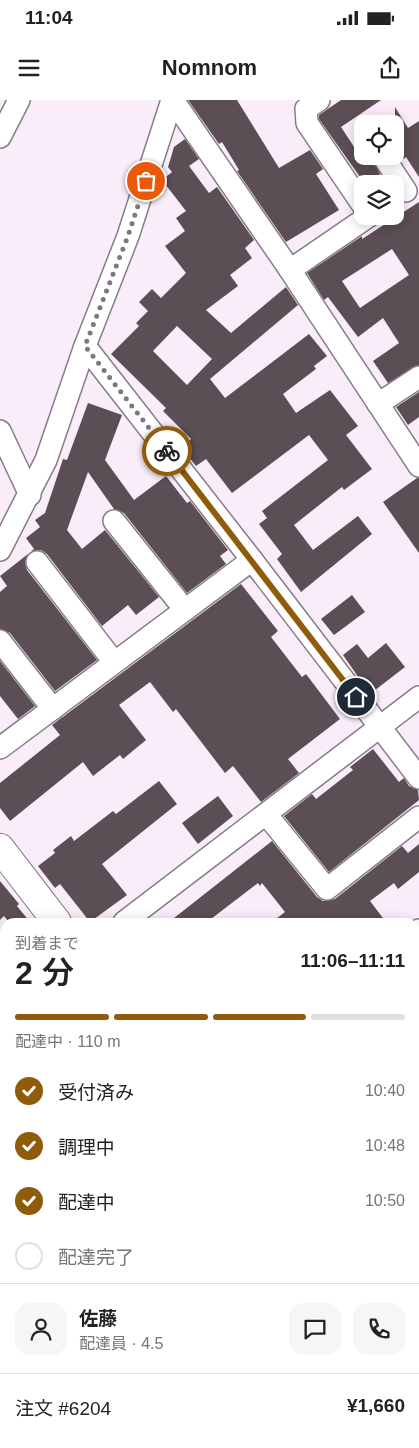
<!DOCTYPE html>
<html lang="ja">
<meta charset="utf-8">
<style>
:root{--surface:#fff;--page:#f6f6f6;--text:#222;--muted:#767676;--line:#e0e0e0;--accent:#8e5c0a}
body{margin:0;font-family:Arial,"Noto Sans JP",sans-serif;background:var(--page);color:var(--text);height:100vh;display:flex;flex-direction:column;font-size:19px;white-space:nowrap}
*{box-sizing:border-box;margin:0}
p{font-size:16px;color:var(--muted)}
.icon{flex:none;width:28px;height:28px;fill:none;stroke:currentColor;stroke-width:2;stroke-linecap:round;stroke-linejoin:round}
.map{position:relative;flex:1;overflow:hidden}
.drawer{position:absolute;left:0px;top:818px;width:420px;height:531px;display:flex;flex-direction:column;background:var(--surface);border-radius:15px 15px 0 0;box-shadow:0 2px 12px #0003}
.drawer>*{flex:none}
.buttons{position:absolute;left:354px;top:15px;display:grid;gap:10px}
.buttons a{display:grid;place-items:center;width:50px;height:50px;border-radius:10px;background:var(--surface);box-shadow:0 2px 12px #0003;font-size:25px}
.pin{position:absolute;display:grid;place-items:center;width:42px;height:42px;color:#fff;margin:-21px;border:2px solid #fff;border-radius:50%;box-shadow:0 1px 5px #0007}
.courier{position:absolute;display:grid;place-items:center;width:50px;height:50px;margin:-25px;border:4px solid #8e5c0a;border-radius:50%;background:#fff;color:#222;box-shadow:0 1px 6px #0007}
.head em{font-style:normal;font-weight:600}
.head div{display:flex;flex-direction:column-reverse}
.head{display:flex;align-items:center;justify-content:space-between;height:85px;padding:0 15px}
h1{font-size:32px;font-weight:600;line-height:38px}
.bar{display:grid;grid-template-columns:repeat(4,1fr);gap:8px 5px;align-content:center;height:60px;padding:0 15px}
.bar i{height:6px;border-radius:4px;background:var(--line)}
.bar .active{background:var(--accent)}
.bar p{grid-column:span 4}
.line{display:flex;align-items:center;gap:12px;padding:0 15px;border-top:1px solid var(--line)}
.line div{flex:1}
.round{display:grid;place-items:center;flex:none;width:52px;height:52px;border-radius:15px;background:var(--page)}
ol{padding:0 15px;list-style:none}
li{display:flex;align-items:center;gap:15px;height:55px}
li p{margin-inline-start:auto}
li .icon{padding:5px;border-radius:50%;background:var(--accent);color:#fff;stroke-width:4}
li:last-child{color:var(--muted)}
li i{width:28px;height:28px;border:2px solid var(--line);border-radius:50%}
.status{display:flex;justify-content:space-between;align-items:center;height:35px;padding:0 25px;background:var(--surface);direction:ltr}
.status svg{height:14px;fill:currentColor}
header{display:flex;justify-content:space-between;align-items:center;height:65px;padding:0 15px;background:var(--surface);font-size:22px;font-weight:600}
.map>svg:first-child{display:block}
.built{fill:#f1e0f2}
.building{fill:#5b4e55;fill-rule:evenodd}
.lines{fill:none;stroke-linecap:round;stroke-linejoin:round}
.minor-casing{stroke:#867c87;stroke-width:24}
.tertiary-casing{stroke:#867c87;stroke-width:30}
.minor{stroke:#fff;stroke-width:21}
.tertiary{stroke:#fff;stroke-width:28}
.done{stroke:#7f777f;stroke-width:5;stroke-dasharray:0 9}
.route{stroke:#8e5c0a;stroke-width:6}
</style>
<div class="status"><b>11:04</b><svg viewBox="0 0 49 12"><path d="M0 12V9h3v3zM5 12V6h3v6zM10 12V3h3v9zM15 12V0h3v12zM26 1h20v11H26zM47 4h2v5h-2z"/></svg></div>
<header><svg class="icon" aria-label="menu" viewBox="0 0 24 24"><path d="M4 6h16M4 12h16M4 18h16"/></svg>Nomnom<svg class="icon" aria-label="share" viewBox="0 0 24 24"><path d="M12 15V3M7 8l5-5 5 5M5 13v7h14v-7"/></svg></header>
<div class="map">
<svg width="419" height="1348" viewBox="0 0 419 1348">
<rect width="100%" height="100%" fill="#f9edfa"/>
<!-- built -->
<path class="built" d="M419 847V1225L415 1228V850Z"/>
<!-- building -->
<g class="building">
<path d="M188 0H237L279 68 310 50 323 69 316 74 339 110 286 142 237 71 239 70 222 42 219 44Z"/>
<path d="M341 0H381L341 27 360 56H371L380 74 365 84 319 19V15Z"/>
<path d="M395 7 408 28 419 21V77L406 57 401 61 395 52Z"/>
<path d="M185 39 199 59 189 66 209 93 217 87 254 140 245 148 252 158 230 175 238 186 206 210 231 233 286 187 298 205 210 279 225 298 309 234 327 256 314 266 316 269 283 294 296 313 330 290 358 326 346 335 372 369 344 390 342 387 294 425 313 450 358 416 372 434 301 492 277 459 282 454 259 424 267 418 262 411 328 360 309 335 232 393 206 359 196 366 181 347 191 339 163 311 166 308 111 254 139 226 136 223 148 211 139 202 152 189 161 198 186 173 165 146 185 131 176 118 186 111 162 80 172 72 168 67 174 47ZM177 226 212 259 187 285 153 251Z"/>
<path d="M419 102V265L388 283 373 261 399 243 383 218 358 237 328 197 324 200 307 173 362 136V139ZM392 149 409 175 360 208 342 181Z"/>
<path d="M419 292V317L408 325 396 307Z"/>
<path d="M88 303 122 315 105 360 134 400 166 376 187 403 190 401 228 450 220 456 226 464 187 493 124 413 114 409 88 372 67 430 82 449 105 430 159 497 136 515 128 505 102 526 47 454 41 450 31 451 34 449 26 438 40 427 35 420 45 413 63 359 67 360Z"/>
<path d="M417 378H419V453L383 402Z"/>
<path d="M28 454 25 463 27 470 97 560 55 591 10 533 0 529V492L7 486 0 476Z"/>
<path d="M241 484 278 531 271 537 302 577 306 574 340 619 288 659 299 673 261 702 233 666 225 673 176 609 173 612 150 582 119 605 146 640 123 659 120 655 93 676 83 662 10 721 0 708V683L60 635 52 625Z"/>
<path d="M352 495 365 512 334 535 321 519Z"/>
<path d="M386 543 405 567 370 594 343 555 357 544 368 558Z"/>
<path d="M0 561 35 606 18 619 0 596Z"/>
<path d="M373 649 399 682 404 678 409 686 418 690 419 700 329 772 284 716 312 694 316 699 353 670 350 667Z"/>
<path d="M159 681 177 704 102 764 127 795 90 822 60 784 55 788 38 766 55 753 53 750 71 736 74 741 113 711 116 714Z"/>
<path d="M218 696 233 716 198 744 182 723Z"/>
<path d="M272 741 317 797 323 801 335 799 402 746 408 753 419 744V772L398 789 394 783 370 801 386 822H272L285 812 262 783 260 786 258 783 207 822H169Z"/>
<path d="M0 781 19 804 17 806 30 822H9L4 816 0 820Z"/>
</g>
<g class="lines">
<!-- minor casing -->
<g class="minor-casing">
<g id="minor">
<path d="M173 0 290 170 419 366"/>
<path d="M319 0 306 9 307 23 362 104"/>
<path d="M0 37 19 0"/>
<path d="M383 56 406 91"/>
<path d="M290 170 369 116"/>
<path d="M85 246 252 460 419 678"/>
<path d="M378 304 419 277"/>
<path d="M0 331 30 395"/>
<path d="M114 421 185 510"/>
<path d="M0 450 46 360 85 246 128 136 172 0"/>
<path d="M37 462 114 562"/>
<path d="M0 541 53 609"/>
<path d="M0 648 252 460"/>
<path d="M266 714 327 789 419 717"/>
<path d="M124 822 419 597"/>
<path d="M415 833 419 830"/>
<path d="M0 919 5 915"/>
<path d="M0 1157 5 1153"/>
<path d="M415 1242 419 1238"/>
<path d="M0 1325 5 1321"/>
<path d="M196 1344 199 1348"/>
<path d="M275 1348 280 1344"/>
</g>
</g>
<!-- tertiary casing -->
<g class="tertiary-casing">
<g id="tertiary">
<path d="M0 748 57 822"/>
<path d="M415 1285 419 1290"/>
</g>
</g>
<!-- minor -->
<use href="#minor" class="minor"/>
<!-- tertiary -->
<use href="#tertiary" class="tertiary"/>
</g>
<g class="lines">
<!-- done -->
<path class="done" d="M146 81 128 136 85 246 167 351"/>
<!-- route -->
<path class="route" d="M167 351 356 597"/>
</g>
</svg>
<div class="buttons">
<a><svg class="icon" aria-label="locate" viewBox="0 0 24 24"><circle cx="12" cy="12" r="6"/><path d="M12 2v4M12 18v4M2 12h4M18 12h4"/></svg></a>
<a><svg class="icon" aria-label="layers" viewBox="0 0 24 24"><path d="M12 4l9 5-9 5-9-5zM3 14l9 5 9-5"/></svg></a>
</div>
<div class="pin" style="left:146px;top:81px;background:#ea580c"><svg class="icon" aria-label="bag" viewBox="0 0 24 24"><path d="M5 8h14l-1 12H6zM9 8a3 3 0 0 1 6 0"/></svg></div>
<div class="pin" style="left:356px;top:597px;background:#1f2937"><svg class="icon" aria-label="home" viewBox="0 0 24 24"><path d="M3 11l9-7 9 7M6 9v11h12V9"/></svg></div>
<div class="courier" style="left:167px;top:351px"><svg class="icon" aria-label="bike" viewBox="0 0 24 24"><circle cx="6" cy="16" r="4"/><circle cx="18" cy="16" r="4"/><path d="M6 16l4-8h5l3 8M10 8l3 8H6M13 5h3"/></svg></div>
<section class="drawer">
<div class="head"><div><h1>2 分</h1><p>到着まで</p></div><em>11:06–11:11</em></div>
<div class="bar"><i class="active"></i><i class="active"></i><i class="active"></i><i></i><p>配達中 · 110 m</p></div>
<ol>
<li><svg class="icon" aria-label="check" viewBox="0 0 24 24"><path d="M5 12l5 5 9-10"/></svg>受付済み<p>10:40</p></li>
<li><svg class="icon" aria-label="check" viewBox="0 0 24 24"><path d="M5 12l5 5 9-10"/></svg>調理中<p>10:48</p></li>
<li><svg class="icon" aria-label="check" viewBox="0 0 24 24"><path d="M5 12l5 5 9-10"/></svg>配達中<p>10:50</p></li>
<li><i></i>配達完了</li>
</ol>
<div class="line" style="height:90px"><a class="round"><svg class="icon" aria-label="person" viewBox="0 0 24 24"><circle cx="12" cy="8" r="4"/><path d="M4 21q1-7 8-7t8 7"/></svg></a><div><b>佐藤</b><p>配達員 · 4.5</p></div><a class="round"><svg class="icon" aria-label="chat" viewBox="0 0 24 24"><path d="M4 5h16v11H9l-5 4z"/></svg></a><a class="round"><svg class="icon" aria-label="phone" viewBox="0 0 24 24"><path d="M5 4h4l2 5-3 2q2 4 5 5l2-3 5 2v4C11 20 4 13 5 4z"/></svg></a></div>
<div class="line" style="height:65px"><div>注文 #6204</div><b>¥1,660</b></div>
</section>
</div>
